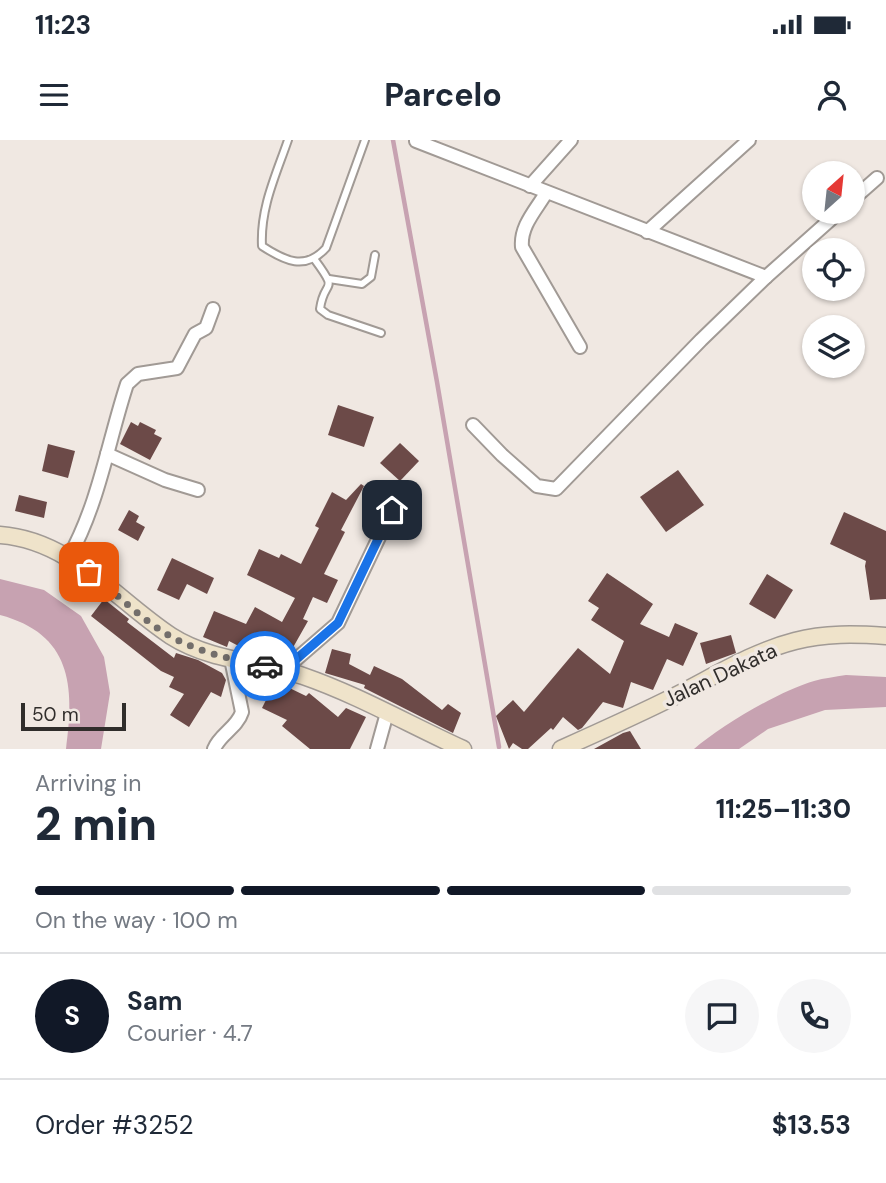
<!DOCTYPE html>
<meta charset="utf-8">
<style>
:root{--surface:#fff;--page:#f6f6f7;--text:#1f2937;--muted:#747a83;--line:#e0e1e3;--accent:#111827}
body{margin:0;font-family:"DM Sans",sans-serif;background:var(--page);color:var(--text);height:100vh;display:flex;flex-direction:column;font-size:26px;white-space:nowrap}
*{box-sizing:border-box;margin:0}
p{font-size:23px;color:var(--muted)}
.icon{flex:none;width:38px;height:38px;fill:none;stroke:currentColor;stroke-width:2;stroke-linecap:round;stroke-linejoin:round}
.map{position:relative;height:609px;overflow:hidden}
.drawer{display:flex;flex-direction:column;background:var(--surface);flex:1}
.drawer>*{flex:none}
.needle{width:46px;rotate:27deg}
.controls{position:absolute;left:802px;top:21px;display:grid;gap:14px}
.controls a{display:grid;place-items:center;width:63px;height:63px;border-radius:50%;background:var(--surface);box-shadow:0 2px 5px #0004;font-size:35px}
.scale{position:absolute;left:21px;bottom:18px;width:105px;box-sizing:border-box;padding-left:7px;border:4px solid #302d2b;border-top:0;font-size:19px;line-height:24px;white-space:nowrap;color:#302d2b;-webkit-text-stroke:5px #f0e8e2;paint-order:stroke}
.pin{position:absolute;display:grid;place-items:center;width:60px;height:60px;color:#fff;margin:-30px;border-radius:14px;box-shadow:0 4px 10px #0006}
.courier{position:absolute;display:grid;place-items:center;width:70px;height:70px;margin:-35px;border:5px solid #1a73e8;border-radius:50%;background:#fff;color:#222;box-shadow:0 2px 9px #0007}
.overview em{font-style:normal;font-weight:800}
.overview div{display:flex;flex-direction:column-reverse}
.overview{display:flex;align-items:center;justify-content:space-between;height:119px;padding:0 35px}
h1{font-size:46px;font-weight:800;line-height:52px}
.bar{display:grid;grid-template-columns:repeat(4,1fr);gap:10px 7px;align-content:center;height:84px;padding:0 35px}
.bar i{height:9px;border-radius:5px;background:var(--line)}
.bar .active{background:var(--accent)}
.bar p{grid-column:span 4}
.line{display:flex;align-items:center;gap:18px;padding:0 35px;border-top:2px solid var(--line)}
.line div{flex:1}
.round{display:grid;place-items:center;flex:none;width:74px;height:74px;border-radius:37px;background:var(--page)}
.status{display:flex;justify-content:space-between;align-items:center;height:49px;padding:0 35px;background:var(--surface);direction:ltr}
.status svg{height:19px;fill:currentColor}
header{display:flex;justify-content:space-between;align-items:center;height:91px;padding:0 35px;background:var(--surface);font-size:32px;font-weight:800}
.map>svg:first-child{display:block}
.water{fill:#c7a2b1}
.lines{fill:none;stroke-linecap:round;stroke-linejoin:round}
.stream{stroke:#c7a2b1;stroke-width:4.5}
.building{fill:#6c4a48}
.lane-casing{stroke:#a19a95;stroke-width:10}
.street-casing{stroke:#a19a95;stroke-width:16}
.secondary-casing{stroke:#a19a95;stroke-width:19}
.lane{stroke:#fff;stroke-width:6}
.street{stroke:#fff;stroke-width:12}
.secondary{stroke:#efe3ca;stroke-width:16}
.done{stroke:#736e6b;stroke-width:7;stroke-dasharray:0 12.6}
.route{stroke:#1a73e8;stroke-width:9}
.labels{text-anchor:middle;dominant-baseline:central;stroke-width:7;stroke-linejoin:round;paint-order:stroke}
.street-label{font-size:21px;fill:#302d2b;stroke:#f0e8e2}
</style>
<div class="status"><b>11:23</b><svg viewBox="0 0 49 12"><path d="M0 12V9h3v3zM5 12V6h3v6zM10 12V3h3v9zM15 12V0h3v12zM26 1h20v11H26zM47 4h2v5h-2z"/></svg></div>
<header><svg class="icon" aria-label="menu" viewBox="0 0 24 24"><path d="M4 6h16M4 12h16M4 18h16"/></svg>Parcelo<svg class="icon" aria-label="person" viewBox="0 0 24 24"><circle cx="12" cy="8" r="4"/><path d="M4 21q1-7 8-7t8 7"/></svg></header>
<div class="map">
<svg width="886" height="609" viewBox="0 0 886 609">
<rect width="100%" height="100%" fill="#f0e8e2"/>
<!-- water -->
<g class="water">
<path d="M0 439 44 450 81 476 104 517 110 553 101 609H66C75 545 71 494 0 475Z"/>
<path d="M846 535 886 537V567L825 570 768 589 739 609H694C721 586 779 551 814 541 824 538 835 537 846 535Z"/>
</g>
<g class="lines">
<!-- stream -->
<path class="stream" d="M393 0 437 242 499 607"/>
</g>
<!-- building -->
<g class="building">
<path d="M338 265 374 277 364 307 328 295Z"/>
<path d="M131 282 138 286 140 282 156 290 154 294 162 298 150 320 120 304Z"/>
<path d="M400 303 419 321 400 341 380 323Z"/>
<path d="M48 304 75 311 68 338 42 331Z"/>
<path d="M678 330 704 365 666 392 640 357Z"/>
<path d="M361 344 364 346 341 390 345 392 324 434 338 440 327 463 313 457 303 479 308 481 291 511 261 494 252 513 229 501 227 507 203 497 214 471 246 484 255 467 282 482 295 458 247 435 259 409 279 418 281 414 301 424 319 388 315 386 332 352 346 360Z"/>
<path d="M19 355 47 362 44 378 15 371Z"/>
<path d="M129 370 139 376 136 382 145 387 138 401 118 390Z"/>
<path d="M844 372 886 391V459L870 460 865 426 866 421 830 404Z"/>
<path d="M172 418 214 438 207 454 187 444 179 460 157 450Z"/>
<path d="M607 433 653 464 640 484 669 497 675 483 698 493 683 526 667 519 653 550 631 542 623 568 603 562 582 588 578 590 563 577 553 590 551 588 528 609H522L513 603 509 609 496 576 513 560 524 572 578 508 610 534 624 501 591 480 599 468 588 461Z"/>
<path d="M767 434 793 450 775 479 749 464Z"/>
<path d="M104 459 129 479 127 482 174 518 176 513 198 520 222 533 226 540 221 557 211 552 189 587 170 575 184 554 169 547 174 537 161 531 91 476Z"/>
<path d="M731 495 736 513 706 524 700 503Z"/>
<path d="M332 509 351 514 349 524 370 535 374 526 402 539 442 570 448 564 461 573 453 593 364 548 365 545 325 533Z"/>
<path d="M244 533 275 541 306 556 309 553 338 577 346 568 366 577 350 609H310L282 586 287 580 262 568 266 560 247 551Z"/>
<path d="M630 591 641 609H594L623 593Z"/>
</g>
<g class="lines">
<!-- lane casing -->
<g class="lane-casing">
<g id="lane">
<path d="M288 0C276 35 260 68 262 106 285 121 305 131 326 108L365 0"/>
<path d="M315 120C340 154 324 138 320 169L328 175 381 193"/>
<path d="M329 139 362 144 371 137 375 115"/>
</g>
</g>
<!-- street casing -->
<g class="street-casing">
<g id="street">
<path d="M416 1 766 137"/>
<path d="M530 46 571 0"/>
<path d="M546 53C536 70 520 86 522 107L580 207"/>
<path d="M852 60 877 38"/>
<path d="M647 92 749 0"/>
<path d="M473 285 502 315 537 346 556 349 701 200 766 137 839 72"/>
<path d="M107 314 165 340 198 350"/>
<path d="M69 417C99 363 108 302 127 244L138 234 177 228 195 194 206 188 213 169"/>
<path d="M275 528 293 522 338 483 392 370"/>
<path d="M214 609C220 594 237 588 242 572L231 519"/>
<path d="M377 609 387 573"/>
</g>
</g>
<!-- secondary casing -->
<g class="secondary-casing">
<g id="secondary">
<path d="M0 395C71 400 116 460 171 496 210 521 260 522 303 536 358 555 410 585 463 609"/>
<path d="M561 609C599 592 637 575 673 557 713 537 752 512 795 501 825 493 856 494 886 496"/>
</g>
</g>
<!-- lane -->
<use href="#lane" class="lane"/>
<!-- street -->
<use href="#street" class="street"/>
<!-- secondary -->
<use href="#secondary" class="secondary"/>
</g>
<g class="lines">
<!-- done -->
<path class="done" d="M89 432C120 456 150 489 186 504 211 515 239 521 265 526"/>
<!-- route -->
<path class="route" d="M265 526 275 528 293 522 338 483 392 370"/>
</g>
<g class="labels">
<!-- street labels -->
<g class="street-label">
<text transform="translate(720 535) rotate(-25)">Jalan Dakata</text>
</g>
</g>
</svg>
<div class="controls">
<a><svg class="needle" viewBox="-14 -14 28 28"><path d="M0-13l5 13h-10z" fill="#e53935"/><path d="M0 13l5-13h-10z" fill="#747a83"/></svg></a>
<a><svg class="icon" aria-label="locate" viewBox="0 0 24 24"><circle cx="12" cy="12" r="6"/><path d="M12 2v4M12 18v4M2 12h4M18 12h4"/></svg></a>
<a><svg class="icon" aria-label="layers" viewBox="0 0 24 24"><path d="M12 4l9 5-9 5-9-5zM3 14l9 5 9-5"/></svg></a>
</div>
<div class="scale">50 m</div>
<div class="pin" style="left:89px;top:432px;background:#ea580c"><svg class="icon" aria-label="bag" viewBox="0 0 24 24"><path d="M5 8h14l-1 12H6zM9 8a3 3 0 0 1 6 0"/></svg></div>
<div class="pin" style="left:392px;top:370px;background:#1f2937"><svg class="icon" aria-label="home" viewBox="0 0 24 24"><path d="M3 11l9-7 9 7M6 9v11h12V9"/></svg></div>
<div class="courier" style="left:265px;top:526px"><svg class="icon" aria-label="car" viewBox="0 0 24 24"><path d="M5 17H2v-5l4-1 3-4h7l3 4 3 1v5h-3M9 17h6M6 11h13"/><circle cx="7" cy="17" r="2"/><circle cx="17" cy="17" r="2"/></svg></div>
</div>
<section class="drawer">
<div class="overview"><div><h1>2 min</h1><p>Arriving in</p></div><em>11:25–11:30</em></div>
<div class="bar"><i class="active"></i><i class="active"></i><i class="active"></i><i></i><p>On the way · 100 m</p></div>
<div class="line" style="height:126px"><b class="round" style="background:var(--accent);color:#fff">S</b><div><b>Sam</b><p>Courier · 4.7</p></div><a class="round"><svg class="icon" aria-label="chat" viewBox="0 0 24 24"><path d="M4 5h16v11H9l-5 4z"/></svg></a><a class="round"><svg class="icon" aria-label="phone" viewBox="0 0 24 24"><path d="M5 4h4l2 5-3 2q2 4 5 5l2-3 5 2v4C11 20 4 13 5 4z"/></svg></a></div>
<div class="line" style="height:91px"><div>Order #3252</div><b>$13.53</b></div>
</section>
